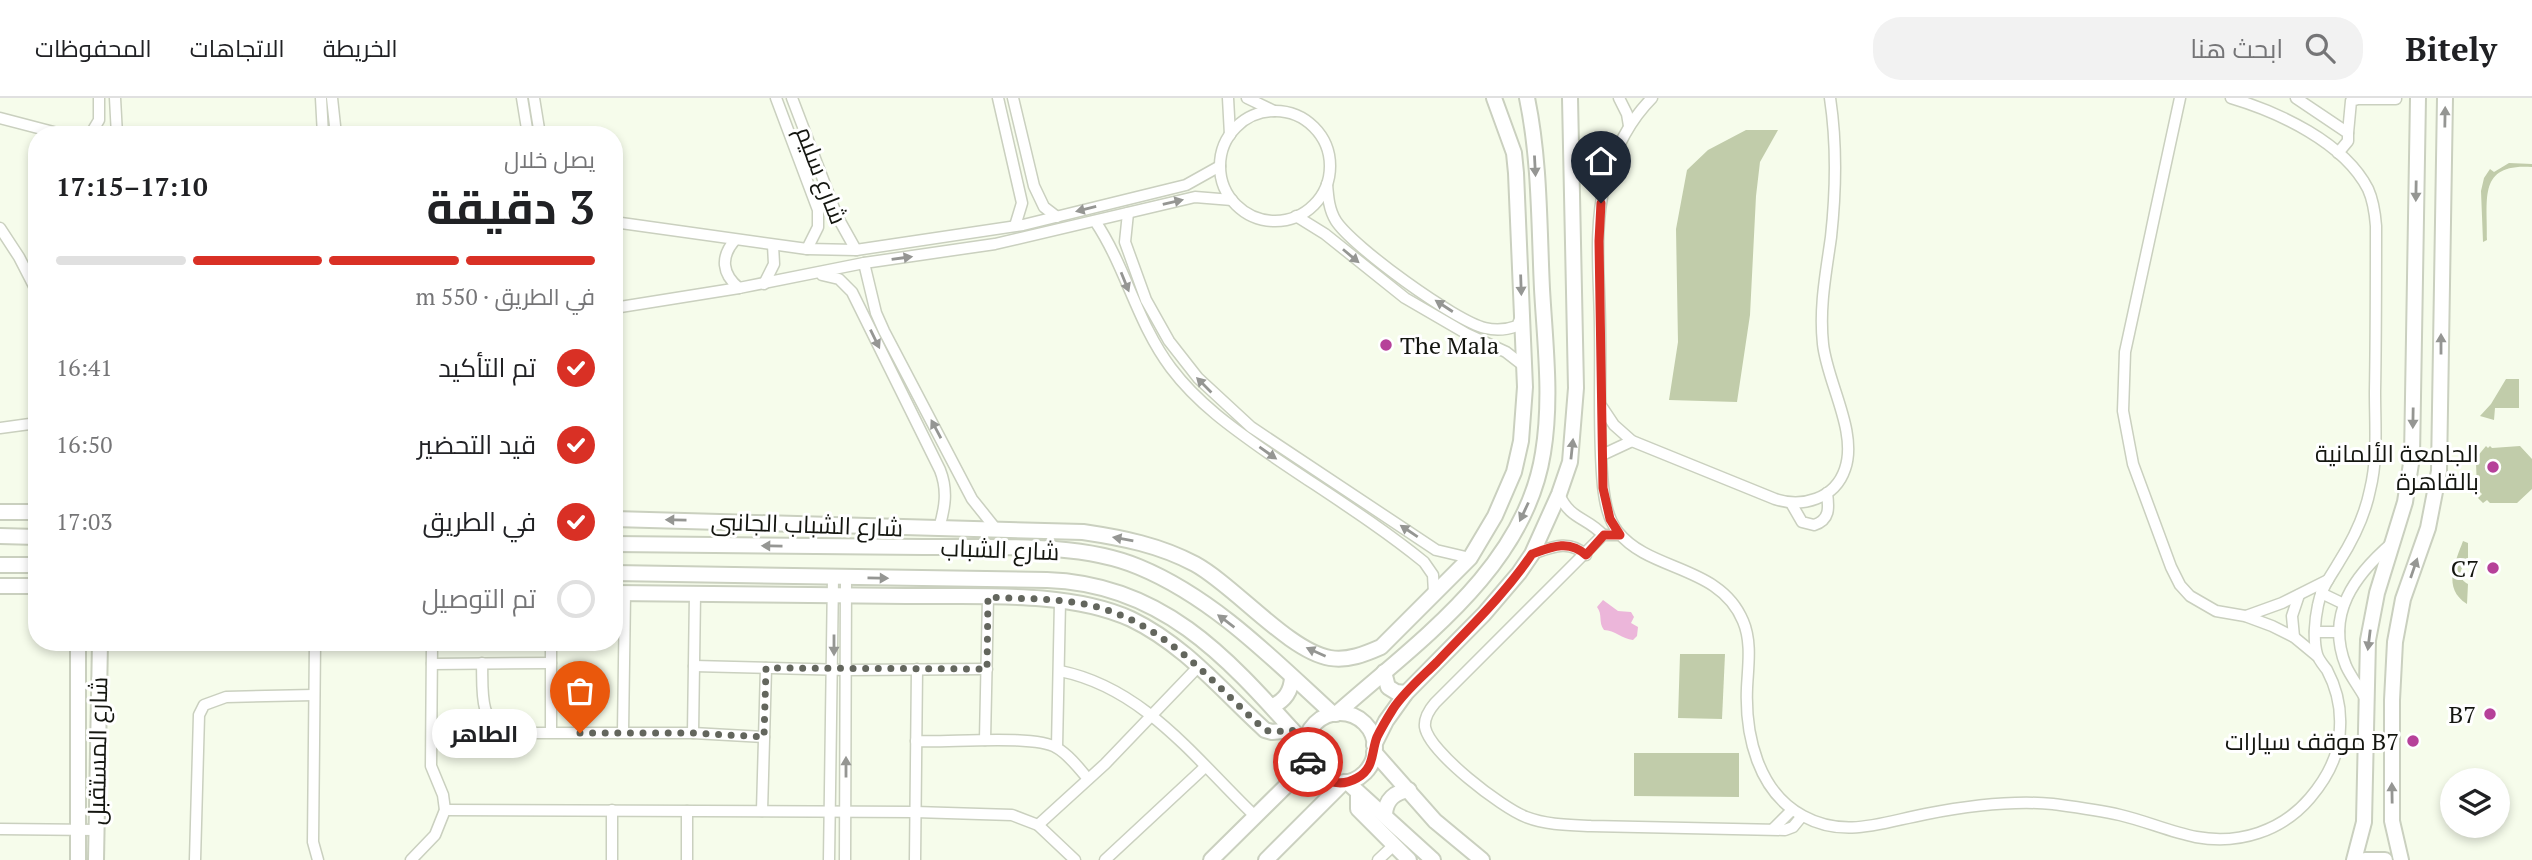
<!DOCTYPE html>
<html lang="ar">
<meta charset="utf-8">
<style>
:root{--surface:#fff;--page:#f2f2f2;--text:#202124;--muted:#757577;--line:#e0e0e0;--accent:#d93025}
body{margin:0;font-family:"PT Serif",Cairo,serif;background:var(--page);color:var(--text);direction:rtl;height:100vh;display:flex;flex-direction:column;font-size:26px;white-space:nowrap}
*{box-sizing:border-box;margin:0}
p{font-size:23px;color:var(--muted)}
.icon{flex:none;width:38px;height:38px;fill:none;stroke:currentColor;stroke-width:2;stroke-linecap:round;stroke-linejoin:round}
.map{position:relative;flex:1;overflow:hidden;direction:ltr}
.panel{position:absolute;left:28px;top:28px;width:595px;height:525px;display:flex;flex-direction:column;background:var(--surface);border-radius:28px;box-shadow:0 4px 10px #0003;direction:rtl}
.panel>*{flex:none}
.tools{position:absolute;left:2440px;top:670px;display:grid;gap:14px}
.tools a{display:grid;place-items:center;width:70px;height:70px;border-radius:50%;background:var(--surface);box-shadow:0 4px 10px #0003;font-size:35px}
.pin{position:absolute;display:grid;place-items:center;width:60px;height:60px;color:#fff;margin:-72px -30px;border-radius:50% 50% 50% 0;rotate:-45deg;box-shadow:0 0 7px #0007}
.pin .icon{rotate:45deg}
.courier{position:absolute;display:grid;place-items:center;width:70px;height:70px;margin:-35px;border:5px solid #d93025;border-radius:50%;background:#fff;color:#222;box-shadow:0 2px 9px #0007}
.bubble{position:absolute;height:49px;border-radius:24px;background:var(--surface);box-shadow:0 4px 10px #0003;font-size:23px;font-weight:700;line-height:49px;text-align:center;direction:rtl}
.headline em{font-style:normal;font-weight:700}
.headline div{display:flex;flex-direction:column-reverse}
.headline{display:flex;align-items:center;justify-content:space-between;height:119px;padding:0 28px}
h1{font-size:46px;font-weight:700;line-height:52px}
.bar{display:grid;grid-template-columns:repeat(4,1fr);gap:10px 7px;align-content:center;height:84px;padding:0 28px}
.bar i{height:9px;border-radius:5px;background:var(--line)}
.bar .active{background:var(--accent)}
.bar p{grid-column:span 4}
ol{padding:0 28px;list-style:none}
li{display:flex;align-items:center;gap:21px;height:77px}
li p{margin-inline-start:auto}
li .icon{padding:7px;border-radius:50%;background:var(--accent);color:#fff;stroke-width:4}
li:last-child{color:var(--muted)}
li i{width:38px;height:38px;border:4px solid var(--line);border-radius:50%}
header{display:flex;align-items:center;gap:42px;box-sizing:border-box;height:98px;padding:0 35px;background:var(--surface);border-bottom:2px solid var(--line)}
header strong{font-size:33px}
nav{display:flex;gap:38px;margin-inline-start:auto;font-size:24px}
.search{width:490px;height:63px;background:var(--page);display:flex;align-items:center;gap:18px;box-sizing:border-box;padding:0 24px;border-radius:28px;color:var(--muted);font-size:26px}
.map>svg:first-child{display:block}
.green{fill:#c1ccaa}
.water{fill:#ecb6da}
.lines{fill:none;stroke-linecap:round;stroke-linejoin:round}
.street-casing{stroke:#cad0bf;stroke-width:13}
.secondary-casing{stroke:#cad0bf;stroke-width:18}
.street{stroke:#fff;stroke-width:10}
.secondary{stroke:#fff;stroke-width:14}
.oneway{fill:#959693}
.done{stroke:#63665d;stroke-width:7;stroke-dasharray:0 12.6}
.route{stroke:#d93025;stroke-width:9}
.poi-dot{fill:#b64199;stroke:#fff;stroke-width:2.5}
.labels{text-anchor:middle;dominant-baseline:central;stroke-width:6;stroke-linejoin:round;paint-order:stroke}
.street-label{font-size:24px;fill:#141610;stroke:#fff}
.poi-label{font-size:24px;fill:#141610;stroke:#fff;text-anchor:end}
</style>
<header>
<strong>Bitely</strong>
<div class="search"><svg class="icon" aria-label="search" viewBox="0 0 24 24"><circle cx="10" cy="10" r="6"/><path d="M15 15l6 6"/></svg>ابحث هنا</div>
<nav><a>الخريطة</a><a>الاتجاهات</a><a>المحفوظات</a></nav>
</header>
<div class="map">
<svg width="2532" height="762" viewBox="0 0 2532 762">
<rect width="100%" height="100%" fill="#f6fceb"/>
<!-- green -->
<g class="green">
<path d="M1746 32H1778L1760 64 1756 98 1750 217 1737 304 1669 302 1678 244 1676 131 1687 72 1708 52Z"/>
<path d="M2509 65 2532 66V69C2477 65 2488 101 2487 142L2483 144 2481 93 2484 80 2490 71 2494 74Z"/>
<path d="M2506 281H2519V310H2495L2494 322 2480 318 2491 306Z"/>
<path d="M2486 348 2488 350 2490 348 2492 350 2520 348 2532 361V391L2517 405H2490L2487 402 2483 405 2478 400 2482 396 2477 391 2476 365 2478 362 2476 360Z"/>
<path d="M2463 443 2468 445V465C2458 470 2458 481 2468 486L2467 506C2442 490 2455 465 2463 443Z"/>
<path d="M1680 556H1725L1722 621 1678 620Z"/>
<path d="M1634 655H1739V699L1634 698Z"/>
</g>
<!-- water -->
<path class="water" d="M1603 502 1618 513 1631 514 1634 519 1631 525 1638 529 1637 538 1633 542C1622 541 1615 532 1604 532 1598 524 1603 517 1597 509Z"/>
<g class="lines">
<!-- street casing -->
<g class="street-casing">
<g id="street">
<path d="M115 0 117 37"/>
<path d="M321 0 323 37"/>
<path d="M332 0 336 37"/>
<path d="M522 0 528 37"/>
<path d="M534 0 540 37"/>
<path d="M776 0 818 112V129L807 151"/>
<path d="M792 0 837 118 856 152"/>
<path d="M998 0 1022 105 1015 128"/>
<path d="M1013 0 1034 88 1044 109 1057 119"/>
<path d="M1228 0 1230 37"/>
<path d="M1247 0 1274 13"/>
<path d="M1619 0 1627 16 1629 28"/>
<path d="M1652 0C1629 23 1614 54 1605 85 1593 132 1600 184 1600 232 1601 283 1598 337 1603 388 1605 405 1608 421 1618 434 1650 474 1720 467 1743 523 1752 544 1748 568 1747 590 1745 637 1758 694 1803 718 1845 741 1883 724 1926 716 1967 708 2011 702 2053 706 2075 709 2098 712 2120 717 2146 723 2170 734 2196 739 2239 747 2282 733 2310 700 2327 680 2340 656 2340 629 2341 610 2336 589 2327 572 2324 568 2318 561 2317 556 2313 542 2315 521 2318 507 2321 490 2331 478 2339 464 2353 442 2365 417 2370 392 2378 360 2375 327 2375 294 2376 239 2376 183 2376 128 2375 115 2373 102 2368 91 2344 44 2278 14 2231 0"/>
<path d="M2180 0 2125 254 2123 313 2133 366 2171 469 2180 487 2190 498 2216 513 2245 518 2272 528 2294 539 2317 558"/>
<path d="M2296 0 2348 35V43L2338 55"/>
<circle cx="1275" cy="68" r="55"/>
<path d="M0 20 65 37"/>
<path d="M2348 35 2351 3 2358 1H2396"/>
<path d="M90 37 99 22V0"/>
<path d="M1327 86C1328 99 1329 112 1336 123 1353 149 1455 223 1485 230 1497 233 1506 232 1517 228L1521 219"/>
<path d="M1128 115 1125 144 1146 202 1169 243 1198 280 1251 329 1436 452 1470 460"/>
<path d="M1296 118 1325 136 1405 200 1467 236 1506 254 1524 268"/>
<path d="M1095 123C1126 169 1137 225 1171 270 1198 306 1234 331 1271 357 1322 392 1376 425 1424 464L1433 477 1434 495"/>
<path d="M614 124 807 151 856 152 1023 127 1186 87 1220 68"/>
<path d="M0 130 19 159 37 194"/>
<path d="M735 142C720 159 722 176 739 190"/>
<path d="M864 165 876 215 884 233 972 401 996 431"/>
<path d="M822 177 839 181 852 194 940 372C948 392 945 410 939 430"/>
<path d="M764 186 774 166 773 147"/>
<path d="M614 210 739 190 864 165 995 146 1195 99 1232 102"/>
<path d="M1602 309 1614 327 1632 343 1775 401C1802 410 1835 401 1845 371 1858 334 1827 284 1823 246 1819 209 1826 175 1831 139 1836 93 1837 46 1830 0"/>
<path d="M0 330 37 325"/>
<path d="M1602 357 1632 343"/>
<path d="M1559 396C1570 422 1587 419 1603 437"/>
<path d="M1791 405 1802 424 1814 427C1830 422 1829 410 1827 395"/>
<path d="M1620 437H1603L1435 605C1429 612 1424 620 1425 629 1429 654 1502 710 1526 719 1547 727 1569 727 1591 728L1785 732 1793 729 1802 718"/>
<path d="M1532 456C1552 449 1569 441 1586 457"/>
<path d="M2321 495 2344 506"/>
<path d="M2246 518 2282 505 2328 482"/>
<path d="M2315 534H2339"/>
<path d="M2294 539 2292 518 2299 497"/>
<path d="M315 544 313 744 318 762"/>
<path d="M482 565C483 590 478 624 506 635H693L764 639"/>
<path d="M432 566 551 565"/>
<path d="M694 568 846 572 987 571"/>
<path d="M1060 573C1145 590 1197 663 1256 719"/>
<path d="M2365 600C2359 589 2351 579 2346 568 2325 516 2355 477 2392 445"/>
<path d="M551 634V544"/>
<path d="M623 634 625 495"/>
<path d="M693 635 695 496"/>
<path d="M985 642 988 499"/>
<path d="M916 643C947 645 1035 636 1057 650 1069 657 1079 670 1088 681"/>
<path d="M1057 649 1060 503"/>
<path d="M445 712 915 714 1012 717 1038 727 1075 762"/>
<path d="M612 712V762"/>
<path d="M762 713 766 570"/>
<path d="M1038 727 1105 666 1199 568"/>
<path d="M0 731 96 732"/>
<path d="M1773 731 1792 712"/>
<path d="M195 762 199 617 204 607 226 599 314 597"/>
<path d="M411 762 435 737 445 712 443 697 431 668 432 544"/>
<path d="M687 762V713"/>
<path d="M829 762 833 479"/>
<path d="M845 762 846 479"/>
<path d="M915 762 917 571"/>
<path d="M1105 762 1205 669"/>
<path d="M1378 762 1394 747"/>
</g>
</g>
<!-- secondary casing -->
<g class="secondary-casing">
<g id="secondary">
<path d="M0 414H37"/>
<path d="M614 421 1083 434C1123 440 1159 447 1195 466 1235 488 1289 553 1330 560 1348 563 1365 556 1381 549L1470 460 1495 418 1514 374 1521 343 1525 289 1516 75 1514 55 1494 0"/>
<path d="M0 438 37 439"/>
<path d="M614 446C717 447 820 448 923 449 988 450 1079 443 1139 469 1214 500 1274 562 1333 616"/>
<path d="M0 467H37"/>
<path d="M614 475 1047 482C1166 486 1231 564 1305 646"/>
<path d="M0 488H37"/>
<path d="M614 495C711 496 809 497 906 498 975 499 1068 492 1131 521 1185 547 1222 593 1265 632L1272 634 1292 632"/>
<path d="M1384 574 1388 589 1396 594 1406 595"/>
<path d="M1273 608C1285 602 1291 594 1292 580"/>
<circle cx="1340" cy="650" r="35"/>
<path d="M1336 616C1417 544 1525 470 1543 355 1552 301 1545 245 1542 191 1539 128 1540 62 1527 0"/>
<path d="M1374 647 1386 623 1406 595 1484 516 1519 475 1532 456 1559 396 1570 364 1576 290 1570 0"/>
<path d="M1374 654 1435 723 1482 762"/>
<path d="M1347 684 1433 762"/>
<path d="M1358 695V711L1409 762"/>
<path d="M1385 716C1386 702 1394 694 1409 692"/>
<path d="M78 762V544"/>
<path d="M96 762 100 544"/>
<path d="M1211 762 1290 684 1305 653"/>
<path d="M1266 762 1344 684"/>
<path d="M2354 762 2364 724 2368 542 2377 495 2405 404 2412 359 2418 0"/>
<path d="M2365 762H2385"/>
<path d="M2401 762 2392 723V602L2395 544 2403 501 2428 430 2439 373 2445 0"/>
</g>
</g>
<!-- street -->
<use href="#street" class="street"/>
<!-- secondary -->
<use href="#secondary" class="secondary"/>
</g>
<!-- one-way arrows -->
<defs><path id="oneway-solid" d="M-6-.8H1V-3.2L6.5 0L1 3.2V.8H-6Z" transform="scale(1.75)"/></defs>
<g class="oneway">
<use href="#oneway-solid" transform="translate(2445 19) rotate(-89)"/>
<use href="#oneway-solid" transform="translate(1535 68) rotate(87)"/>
<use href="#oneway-solid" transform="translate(2416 93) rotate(91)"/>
<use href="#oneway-solid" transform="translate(1173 104) rotate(-13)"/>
<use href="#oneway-solid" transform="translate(1086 111) rotate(166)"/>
<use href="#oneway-solid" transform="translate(1351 158) rotate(40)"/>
<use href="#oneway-solid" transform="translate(902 160) rotate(-8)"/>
<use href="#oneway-solid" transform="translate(1125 184) rotate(68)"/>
<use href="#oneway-solid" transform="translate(1521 187) rotate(88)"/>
<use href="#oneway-solid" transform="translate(1444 208) rotate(-147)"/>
<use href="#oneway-solid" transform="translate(875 241) rotate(64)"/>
<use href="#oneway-solid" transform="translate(2441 246) rotate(-90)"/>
<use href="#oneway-solid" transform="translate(1204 287) rotate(-135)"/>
<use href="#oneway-solid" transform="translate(2413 320) rotate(91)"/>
<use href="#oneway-solid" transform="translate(936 331) rotate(-118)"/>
<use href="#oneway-solid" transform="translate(1572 351) rotate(-84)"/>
<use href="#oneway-solid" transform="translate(1268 355) rotate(35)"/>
<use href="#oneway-solid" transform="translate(1524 414) rotate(115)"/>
<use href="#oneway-solid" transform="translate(676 422) rotate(-179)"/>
<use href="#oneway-solid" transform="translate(1409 433) rotate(-146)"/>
<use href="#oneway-solid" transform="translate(1123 441) rotate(-170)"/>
<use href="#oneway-solid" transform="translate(772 448) rotate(-179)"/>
<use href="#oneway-solid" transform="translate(2414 470) rotate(-71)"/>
<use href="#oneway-solid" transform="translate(878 480) rotate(1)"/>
<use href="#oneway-solid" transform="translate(1226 523) rotate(-143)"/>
<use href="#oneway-solid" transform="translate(2369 542) rotate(97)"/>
<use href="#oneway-solid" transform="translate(834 547) rotate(90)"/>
<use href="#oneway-solid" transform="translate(1316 554) rotate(-156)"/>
<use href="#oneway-solid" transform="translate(846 669) rotate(-90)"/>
<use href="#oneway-solid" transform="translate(2392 695) rotate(-91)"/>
</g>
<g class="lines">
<!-- done -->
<path class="done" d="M580 635H693L764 639 766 570 987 571 988 499C1022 501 1057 500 1089 507 1165 524 1210 583 1265 632L1272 634 1292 632 1305 646 1308 664"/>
<!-- route -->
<path class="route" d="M1308 664C1318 682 1338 691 1357 680 1375 670 1371 654 1377 639 1382 629 1388 619 1393 611 1405 593 1422 579 1437 564 1470 529 1505 496 1532 456 1551 449 1569 441 1586 457L1604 437H1620L1610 421 1603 390 1599 143 1601 105"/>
</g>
<!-- markers -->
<g class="poi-dot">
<circle cx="1386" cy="247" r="7"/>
<circle cx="2493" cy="369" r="7"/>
<circle cx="2493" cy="470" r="7"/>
<circle cx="2490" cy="616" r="7"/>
<circle cx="2413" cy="643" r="7"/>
</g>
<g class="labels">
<!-- street labels -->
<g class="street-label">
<text transform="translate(822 77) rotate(69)">شارع سليم</text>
<text transform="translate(807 426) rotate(2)">شارع الشباب الجانبى</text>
<text transform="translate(1000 451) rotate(2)">شارع الشباب</text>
<text transform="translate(97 653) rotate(-89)">شارع المستقبل</text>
</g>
<!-- poi labels -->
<g class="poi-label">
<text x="1400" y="247" text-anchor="start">The Mala</text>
<text x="2479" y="355">الجامعة الألمانية<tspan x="2479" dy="28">بالقاهرة</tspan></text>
<text x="2479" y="470">C7</text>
<text x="2476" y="616">B7</text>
<text x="2399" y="643">موقف سيارات B7</text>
</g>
</g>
</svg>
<div class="tools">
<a><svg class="icon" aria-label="layers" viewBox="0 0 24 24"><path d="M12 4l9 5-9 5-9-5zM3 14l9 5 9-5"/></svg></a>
</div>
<div class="pin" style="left:580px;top:635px;background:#ea580c"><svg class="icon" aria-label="bag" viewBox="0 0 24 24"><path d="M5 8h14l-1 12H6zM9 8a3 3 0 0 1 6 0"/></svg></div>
<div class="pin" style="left:1601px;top:105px;background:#1f2937"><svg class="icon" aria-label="home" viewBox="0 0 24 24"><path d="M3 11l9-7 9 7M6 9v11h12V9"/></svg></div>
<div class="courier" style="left:1308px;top:664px"><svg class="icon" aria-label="car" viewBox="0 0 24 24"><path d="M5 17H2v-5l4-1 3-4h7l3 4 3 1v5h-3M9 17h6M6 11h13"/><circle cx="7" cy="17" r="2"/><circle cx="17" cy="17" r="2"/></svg></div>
<div class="bubble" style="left:432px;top:611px;width:105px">الطاهر</div>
<section class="panel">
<div class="headline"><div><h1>3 دقيقة</h1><p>يصل خلال</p></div><em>17:10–17:15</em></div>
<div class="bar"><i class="active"></i><i class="active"></i><i class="active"></i><i></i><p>في الطريق · 550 m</p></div>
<ol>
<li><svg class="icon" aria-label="check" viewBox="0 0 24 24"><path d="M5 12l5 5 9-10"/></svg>تم التأكيد<p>16:41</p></li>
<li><svg class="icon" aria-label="check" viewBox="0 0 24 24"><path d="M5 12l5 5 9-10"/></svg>قيد التحضير<p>16:50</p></li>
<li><svg class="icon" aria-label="check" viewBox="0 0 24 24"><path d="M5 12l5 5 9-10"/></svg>في الطريق<p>17:03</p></li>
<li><i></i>تم التوصيل</li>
</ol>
</section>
</div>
